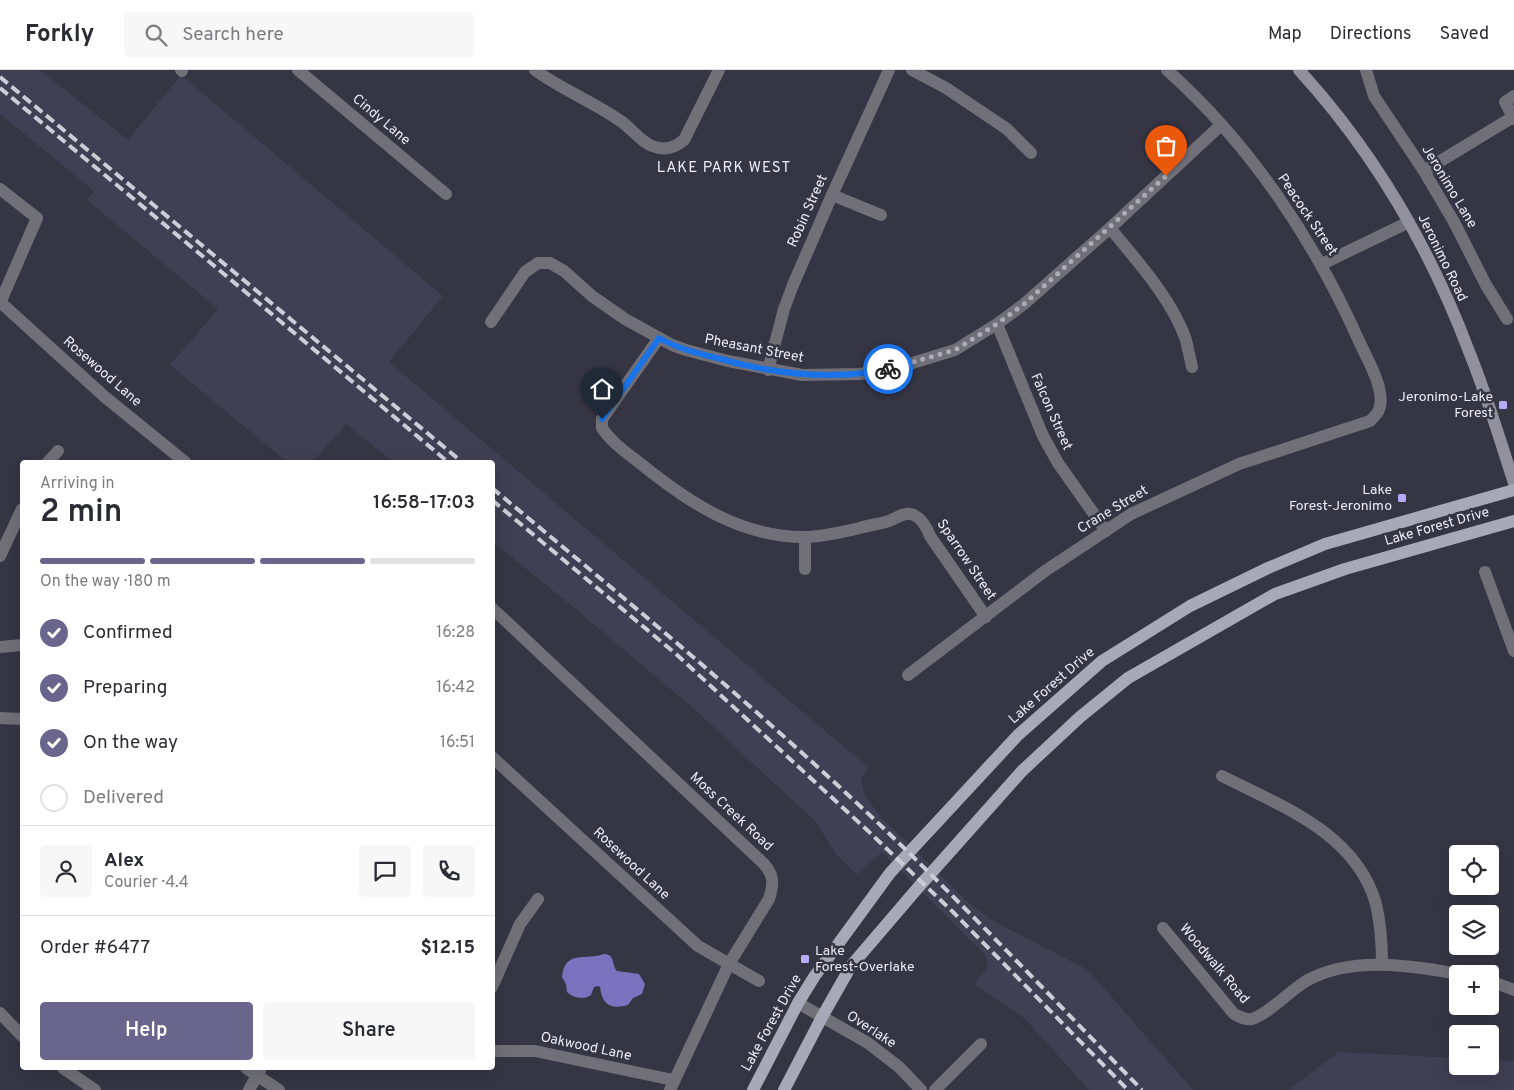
<!DOCTYPE html>
<meta charset="utf-8">
<style>
:root{--surface:#fff;--page:#f7f7f7;--text:#2b2b33;--muted:#7c7c81;--line:#e1e1e2;--accent:#69658c}
body{margin:0;font-family:Overpass,sans-serif;background:var(--page);color:var(--text);height:100vh;display:flex;flex-direction:column;font-size:19px;white-space:nowrap}
*{box-sizing:border-box;margin:0}
p{font-size:16px;color:var(--muted)}
.icon{flex:none;width:28px;height:28px;fill:none;stroke:currentColor;stroke-width:2;stroke-linecap:round;stroke-linejoin:round}
.map{position:relative;flex:1;overflow:hidden}
.panel{position:absolute;left:20px;top:390px;width:475px;height:610px;display:flex;flex-direction:column;background:var(--surface);border-radius:5px;box-shadow:0 5px 20px #0002}
.panel>*{flex:none}
.fabs{position:absolute;left:1449px;top:775px;display:grid;gap:10px}
.fabs a{display:grid;place-items:center;width:50px;height:50px;border-radius:5px;background:var(--surface);box-shadow:0 5px 20px #0002;font-size:25px}
.pin{position:absolute;display:grid;place-items:center;width:42px;height:42px;color:#fff;margin:-51px -21px;border-radius:50% 50% 50% 0;rotate:-45deg;box-shadow:0 0 5px #0007}
.pin .icon{rotate:45deg}
.courier{position:absolute;display:grid;place-items:center;width:50px;height:50px;margin:-25px;border:4px solid #1a73e8;border-radius:50%;background:#fff;color:#222;box-shadow:0 1px 6px #0007}
.overview em{font-style:normal;font-weight:600}
.overview div{display:flex;flex-direction:column-reverse}
.overview{display:flex;align-items:center;justify-content:space-between;height:85px;padding:0 20px}
h1{font-size:32px;font-weight:600;line-height:38px}
.bar{display:grid;grid-template-columns:repeat(4,1fr);gap:8px 5px;align-content:center;height:60px;padding:0 20px}
.bar i{height:6px;border-radius:4px;background:var(--line)}
.bar .selected{background:var(--accent)}
.bar p{grid-column:span 4}
.line{display:flex;align-items:center;gap:12px;padding:0 20px;border-top:1px solid var(--line)}
.line div{flex:1}
.round{display:grid;place-items:center;flex:none;width:52px;height:52px;border-radius:5px;background:var(--page)}
ol{padding:0 20px;list-style:none}
li{display:flex;align-items:center;gap:15px;height:55px}
li p{margin-inline-start:auto}
li .icon{padding:5px;border-radius:50%;background:var(--accent);color:#fff;stroke-width:4}
li:last-child{color:var(--muted)}
li i{width:28px;height:28px;border:2px solid var(--line);border-radius:50%}
.cta{display:flex;gap:10px;margin-top:auto;padding:10px 20px}
.cta a{flex:1;height:58px;border-radius:5px;background:var(--accent);color:#fff;font-size:20px;font-weight:600;line-height:58px;text-align:center}
.cta a+a{background:var(--page);color:var(--text)}
header{display:flex;align-items:center;gap:30px;box-sizing:border-box;height:70px;padding:0 25px;background:var(--surface);border-bottom:1px solid var(--line)}
header strong{font-size:24px}
nav{display:flex;gap:28px;margin-inline-start:auto;font-size:18px}
.search{width:350px;height:45px;background:var(--page);display:flex;align-items:center;gap:12px;box-sizing:border-box;padding:0 18px;border-radius:5px;color:var(--muted);font-size:19px}
.map>svg:first-child{display:block}
.built{fill:#403f53}
.water{fill:#7d72c0}
.lines{fill:none;stroke-linecap:round;stroke-linejoin:round}
.street{stroke:#717078;stroke-width:12}
.secondary{stroke:#91909c;stroke-width:12}
.primary{stroke:#a9a8b8;stroke-width:12}
.rail{stroke:#cdcdd8;stroke-width:4;stroke-dasharray:10 5;stroke-linecap:butt}
.done{stroke:#acabb7;stroke-width:5;stroke-dasharray:0 9}
.route{stroke:#1a73e8;stroke-width:6}
.poi-dot{fill:#b4acf9;stroke:#363544;stroke-width:2}
.labels{text-anchor:middle;dominant-baseline:central;stroke-width:5;stroke-linejoin:round;paint-order:stroke}
.street-label{font-size:14px;fill:#ebebf5;stroke:#363544}
.poi-label{font-size:14px;fill:#ebebf5;stroke:#363544;text-anchor:end}
.neighbourhood-label{font-size:15px;letter-spacing:1px;fill:#ebebf5;stroke:#363544}
</style>
<header>
<strong>Forkly</strong>
<div class="search"><svg class="icon" aria-label="search" viewBox="0 0 24 24"><circle cx="10" cy="10" r="6"/><path d="M15 15l6 6"/></svg>Search here</div>
<nav><a>Map</a><a>Directions</a><a>Saved</a></nav>
</header>
<div class="map">
<svg width="1514" height="1020" viewBox="0 0 1514 1020">
<rect width="100%" height="100%" fill="#363544"/>
<!-- built -->
<g class="built">
<path d="M0 0H40L128 70 181 5 443 226 389 292 868 697 861 709 865 726 882 748 969 833 995 852 1088 900 1193 1020H1089L1024 948 974 914 988 897 985 885 882 782 858 804 852 800 836 784 815 751 694 639 572 536 493 472 492 392H393L346 354 313 392H287L170 295 218 239 87 130 94 121 0 44Z"/>
<path d="M1339 982 1457 988 1458 996H1490V990L1514 991V1020H1288Z"/>
</g>
<!-- water -->
<path class="water" d="M604 884C616 885 611 894 617 901L639 904 645 914 642 924 633 928 628 935C610 940 602 934 600 917L598 916 594 917 591 925C584 930 573 928 567 922L566 914 562 907C565 879 586 891 604 884Z"/>
<g class="lines">
<!-- street -->
<g class="street">
<path d="M181 0 182 1"/>
<path d="M298 0 446 124"/>
<path d="M535 0C562 20 594 32 622 52 632 59 640 71 652 76 665 81 674 78 684 70L719 0"/>
<path d="M912 0 946 18 1007 59 1031 83"/>
<path d="M1366 0 1374 26 1424 101 1454 152 1486 215 1507 249"/>
<path d="M1514 26 1505 32 1514 49"/>
<path d="M1424 101 1513 47"/>
<path d="M0 119 37 148 0 233"/>
<path d="M832 125 881 145"/>
<path d="M1110 158C1137 191 1172 229 1186 270 1188 279 1190 288 1192 297"/>
<path d="M1322 194 1409 152"/>
<path d="M0 232 105 327 185 392"/>
<path d="M491 252 525 202 538 193H550L564 201 592 226 625 249 672 275 686 280 728 291 802 305 860 304 896 298 955 280 997 254 1024 234 1110 158 1221 55"/>
<path d="M997 254 1043 366 1058 393 1106 461"/>
<path d="M659 268 602 349V358C612 373 627 383 641 394 688 432 740 467 804 467 822 467 842 462 860 458 869 455 880 454 889 451 897 448 905 441 914 445 922 449 927 458 930 466L986 547"/>
<path d="M768 300 784 239 793 215 832 125 889 0"/>
<path d="M48 392 58 381"/>
<path d="M805 467V499"/>
<path d="M0 486 22 439"/>
<path d="M1485 502 1514 581"/>
<path d="M492 538 763 793C774 804 774 814 769 829L729 894 670 1020"/>
<path d="M0 577 22 575"/>
<path d="M908 605 1045 501 1131 444 1239 394 1370 351C1373 348 1376 345 1378 342 1388 323 1367 289 1359 271 1314 170 1250 74 1167 0"/>
<path d="M0 648 22 649"/>
<path d="M492 687 698 876 759 911"/>
<path d="M1222 706C1281 736 1356 763 1376 834 1381 855 1382 875 1382 895"/>
<path d="M1163 858 1234 944C1240 947 1245 950 1252 949 1268 944 1290 921 1306 911 1350 886 1410 895 1458 904"/>
<path d="M1490 911 1514 920"/>
<path d="M492 917 520 854 538 829"/>
<path d="M798 933 868 973 899 997 921 1020"/>
<path d="M0 943 22 966"/>
<path d="M492 981H535L673 1010"/>
<path d="M63 998 95 1020"/>
<path d="M246 998 279 1020"/>
<path d="M249 1020 260 1000"/>
<path d="M935 1020 981 974"/>
</g>
<!-- secondary -->
<path class="secondary" d="M1299 0C1374 82 1431 180 1470 284 1487 326 1500 370 1514 413"/>
<!-- primary -->
<g class="primary">
<path d="M753 1020 798 933 814 907 890 803 1018 665 1102 591 1190 536 1268 498 1325 474 1514 420"/>
<path d="M784 1020 822 947 851 896 916 820 1022 701 1080 647 1128 608 1275 524 1345 499 1514 451"/>
</g>
<!-- rail -->
<g class="rail">
<path d="M0 7 462 392"/>
<path d="M0 18 230 209 448 392"/>
<path d="M492 418C622 526 753 635 876 751 967 838 1054 930 1142 1020"/>
<path d="M492 430 676 584 866 759 953 842 1128 1020"/>
</g>
</g>
<g class="lines">
<!-- done -->
<path class="done" d="M888 299 955 280 997 254 1024 234 1166 106"/>
<!-- route -->
<path class="route" d="M602 349 659 268C677 278 696 283 717 288 773 304 831 311 888 299"/>
</g>
<!-- markers -->
<g class="poi-dot">
<rect x="1498" y="330" width="10" height="10" rx="2.5"/>
<rect x="1397" y="423" width="10" height="10" rx="2.5"/>
<rect x="800" y="884" width="10" height="10" rx="2.5"/>
</g>
<g class="labels">
<!-- street labels -->
<g class="street-label">
<text transform="translate(381 50) rotate(40)">Cindy Lane</text>
<text transform="translate(1449 117) rotate(59)">Jeronimo Lane</text>
<text transform="translate(808 141) rotate(-66)">Robin Street</text>
<text transform="translate(1307 145) rotate(56)">Peacock Street</text>
<text transform="translate(1442 188) rotate(64)">Jeronimo Road</text>
<text transform="translate(754 279) rotate(11)">Pheasant Street</text>
<text transform="translate(102 302) rotate(41)">Rosewood Lane</text>
<text transform="translate(1051 342) rotate(66)">Falcon Street</text>
<text transform="translate(1113 440) rotate(-31)">Crane Street</text>
<text transform="translate(1437 457) rotate(-16)">Lake Forest Drive</text>
<text transform="translate(966 490) rotate(56)">Sparrow Street</text>
<text transform="translate(1052 616) rotate(-41)">Lake Forest Drive</text>
<text transform="translate(731 742) rotate(43)">Moss Creek Road</text>
<text transform="translate(631 794) rotate(43)">Rosewood Lane</text>
<text transform="translate(1214 894) rotate(50)">Woodwalk Road</text>
<text transform="translate(772 953) rotate(-61)">Lake Forest Drive</text>
<text transform="translate(871 960) rotate(33)">Overlake</text>
<text transform="translate(586 977) rotate(12)">Oakwood Lane</text>
</g>
<!-- poi labels -->
<g class="poi-label">
<text x="1493" y="327">Jeronimo-Lake<tspan x="1493" dy="16">Forest</tspan></text>
<text x="1392" y="420">Lake<tspan x="1392" dy="16">Forest-Jeronimo</tspan></text>
<text x="815" y="881" text-anchor="start">Lake<tspan x="815" dy="16">Forest-Overlake</tspan></text>
</g>
<!-- neighbourhood labels -->
<g class="neighbourhood-label">
<text x="724" y="98">LAKE PARK WEST</text>
</g>
</g>
</svg>
<div class="fabs">
<a><svg class="icon" aria-label="locate" viewBox="0 0 24 24"><circle cx="12" cy="12" r="6"/><path d="M12 2v4M12 18v4M2 12h4M18 12h4"/></svg></a>
<a><svg class="icon" aria-label="layers" viewBox="0 0 24 24"><path d="M12 4l9 5-9 5-9-5zM3 14l9 5 9-5"/></svg></a>
<a>+</a>
<a>−</a>
</div>
<div class="pin" style="left:1166px;top:106px;background:#ea580c"><svg class="icon" aria-label="bag" viewBox="0 0 24 24"><path d="M5 8h14l-1 12H6zM9 8a3 3 0 0 1 6 0"/></svg></div>
<div class="pin" style="left:602px;top:349px;background:#1f2937"><svg class="icon" aria-label="home" viewBox="0 0 24 24"><path d="M3 11l9-7 9 7M6 9v11h12V9"/></svg></div>
<div class="courier" style="left:888px;top:299px"><svg class="icon" aria-label="bike" viewBox="0 0 24 24"><circle cx="6" cy="16" r="4"/><circle cx="18" cy="16" r="4"/><path d="M6 16l4-8h5l3 8M10 8l3 8H6M13 5h3"/></svg></div>
<section class="panel">
<div class="overview"><div><h1>2 min</h1><p>Arriving in</p></div><em>16:58–17:03</em></div>
<div class="bar"><i class="selected"></i><i class="selected"></i><i class="selected"></i><i></i><p>On the way · 180 m</p></div>
<ol>
<li><svg class="icon" aria-label="check" viewBox="0 0 24 24"><path d="M5 12l5 5 9-10"/></svg>Confirmed<p>16:28</p></li>
<li><svg class="icon" aria-label="check" viewBox="0 0 24 24"><path d="M5 12l5 5 9-10"/></svg>Preparing<p>16:42</p></li>
<li><svg class="icon" aria-label="check" viewBox="0 0 24 24"><path d="M5 12l5 5 9-10"/></svg>On the way<p>16:51</p></li>
<li><i></i>Delivered</li>
</ol>
<div class="line" style="height:90px"><a class="round"><svg class="icon" aria-label="person" viewBox="0 0 24 24"><circle cx="12" cy="8" r="4"/><path d="M4 21q1-7 8-7t8 7"/></svg></a><div><b>Alex</b><p>Courier · 4.4</p></div><a class="round"><svg class="icon" aria-label="chat" viewBox="0 0 24 24"><path d="M4 5h16v11H9l-5 4z"/></svg></a><a class="round"><svg class="icon" aria-label="phone" viewBox="0 0 24 24"><path d="M5 4h4l2 5-3 2q2 4 5 5l2-3 5 2v4C11 20 4 13 5 4z"/></svg></a></div>
<div class="line" style="height:65px"><div>Order #6477</div><b>$12.15</b></div>
<div class="cta"><a>Help</a><a>Share</a></div>
</section>
</div>
